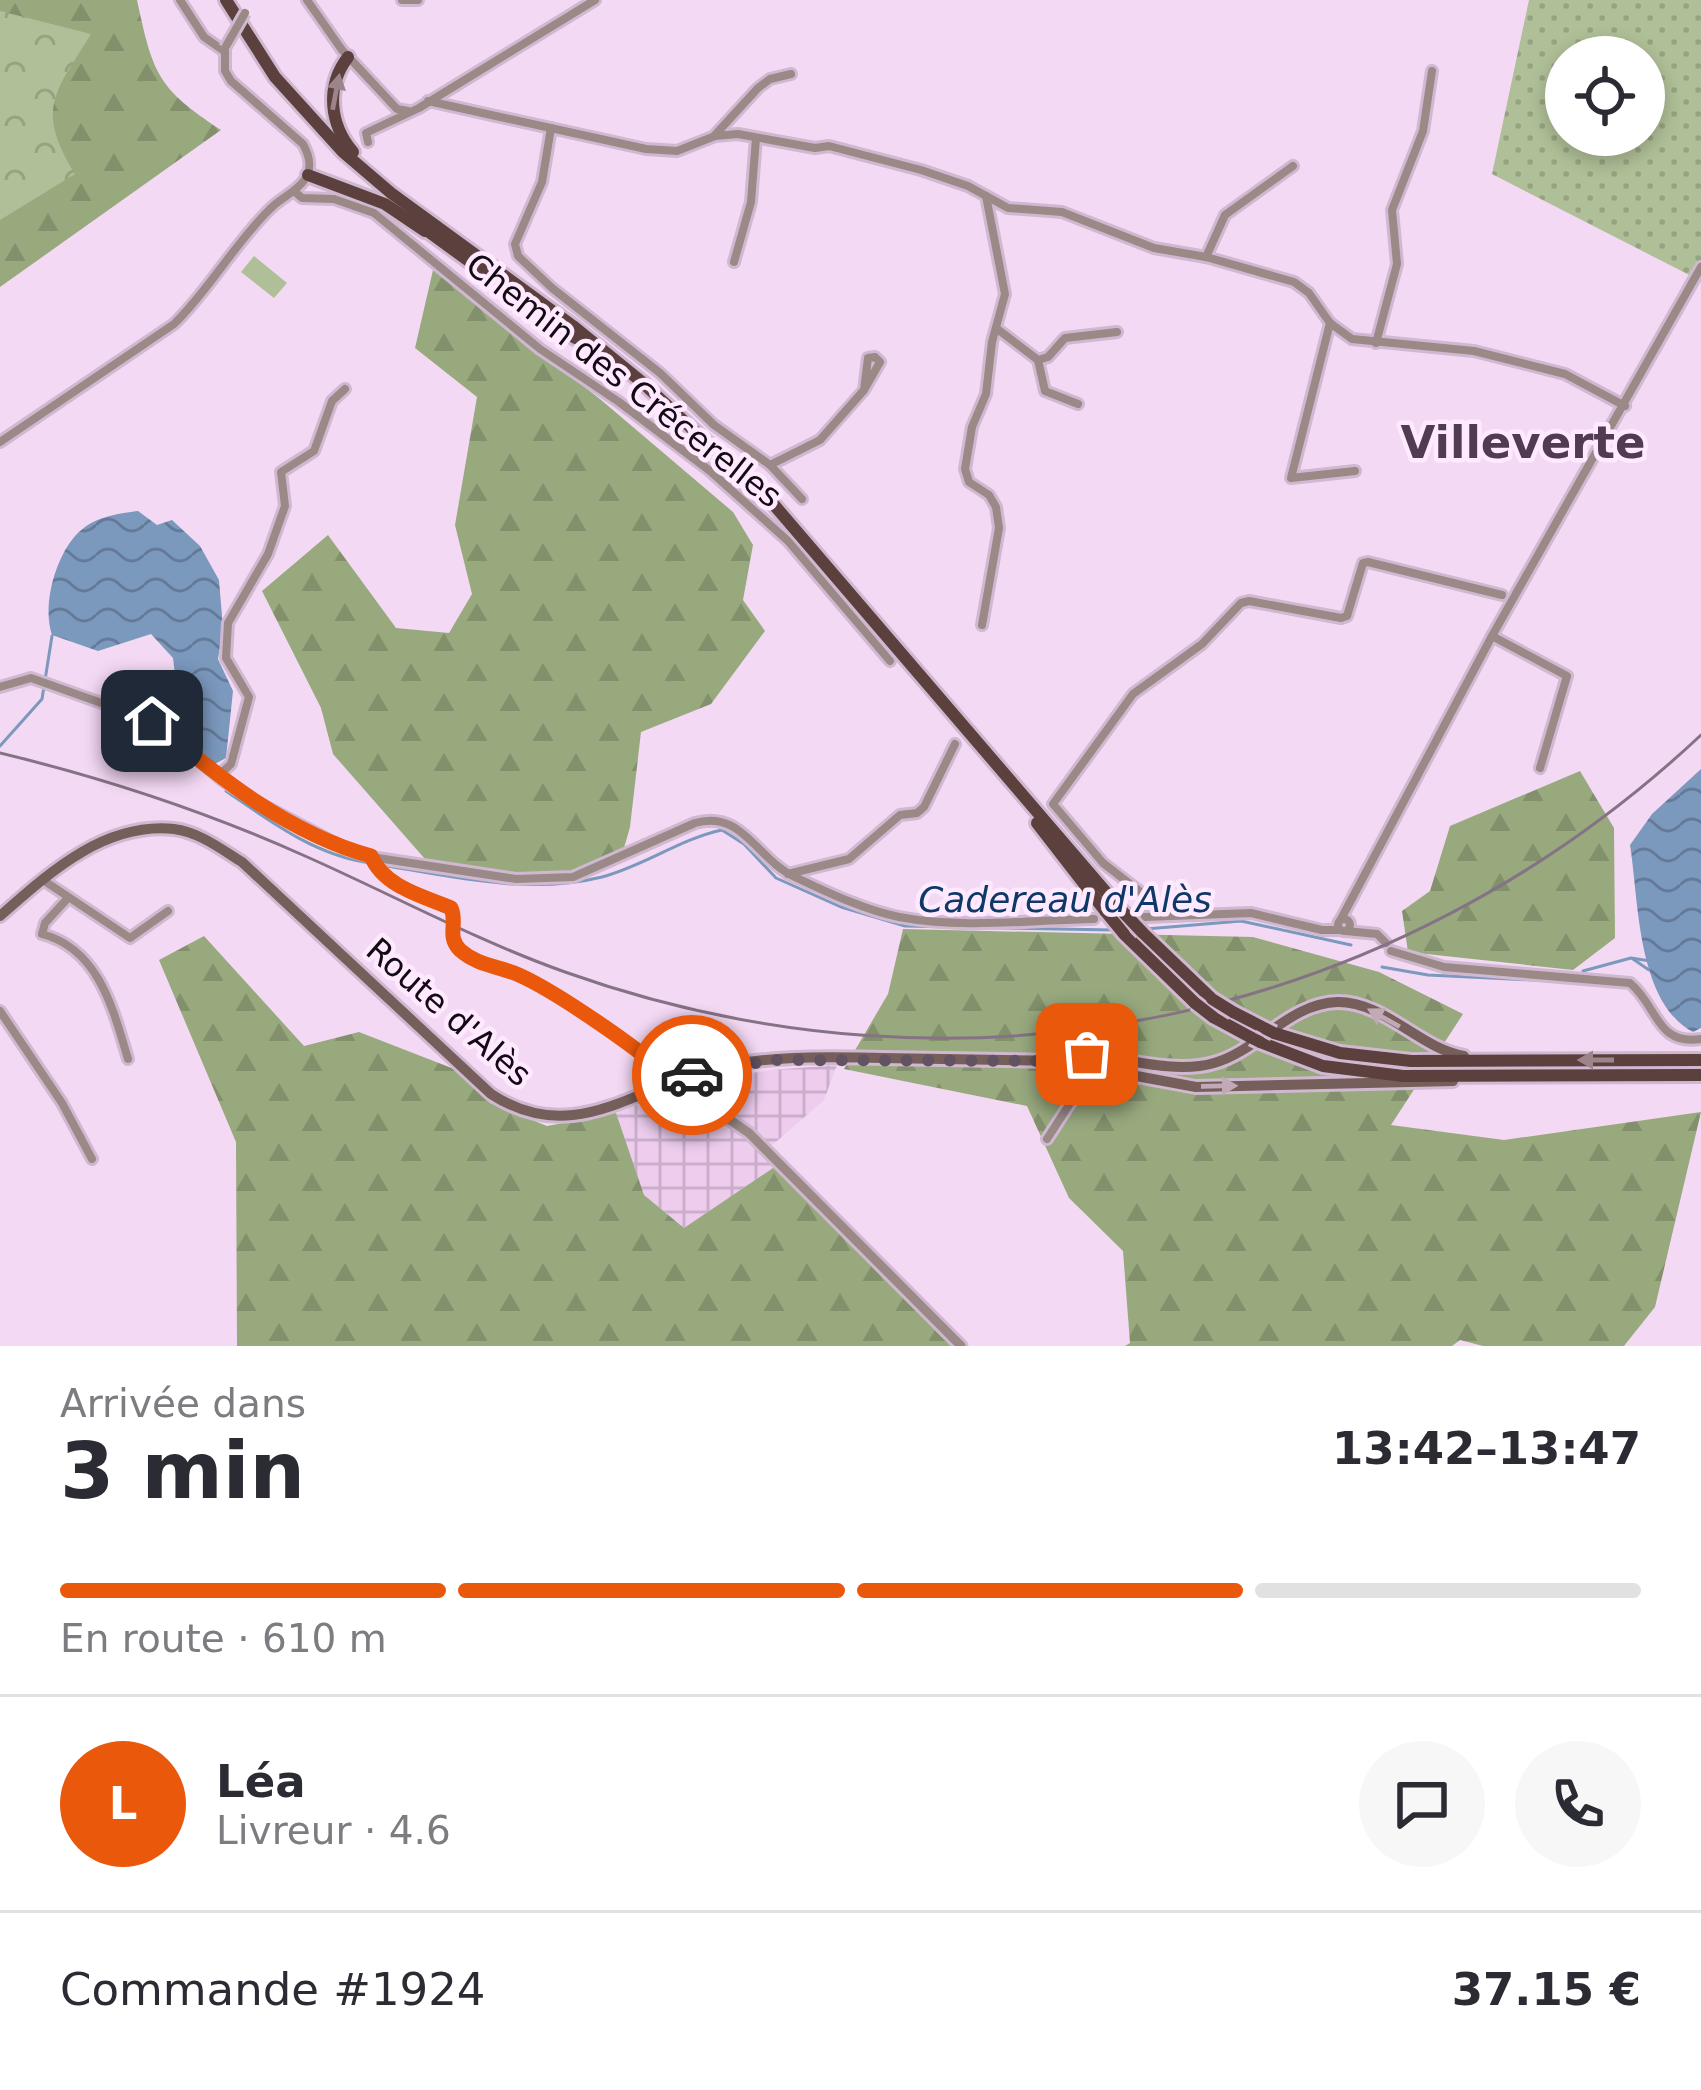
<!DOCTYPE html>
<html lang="fr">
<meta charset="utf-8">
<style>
:root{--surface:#fff;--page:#f7f7f7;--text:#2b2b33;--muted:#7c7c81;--line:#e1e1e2;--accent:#ea580c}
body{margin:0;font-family:"DejaVu Sans",sans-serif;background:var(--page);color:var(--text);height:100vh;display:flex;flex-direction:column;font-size:45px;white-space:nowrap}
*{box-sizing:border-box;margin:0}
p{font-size:39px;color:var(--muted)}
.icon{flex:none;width:66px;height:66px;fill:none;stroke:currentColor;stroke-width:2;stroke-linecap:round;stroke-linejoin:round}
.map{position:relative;height:1346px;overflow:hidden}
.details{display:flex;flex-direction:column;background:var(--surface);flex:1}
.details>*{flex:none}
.fabs{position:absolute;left:1545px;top:36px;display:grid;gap:24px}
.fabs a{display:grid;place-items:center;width:120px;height:120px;border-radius:50%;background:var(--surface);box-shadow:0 6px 18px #0003;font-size:60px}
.pin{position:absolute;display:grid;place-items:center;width:102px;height:102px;color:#fff;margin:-51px;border-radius:24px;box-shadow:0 6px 18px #0006}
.courier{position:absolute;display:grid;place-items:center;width:120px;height:120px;margin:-60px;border:9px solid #ea580c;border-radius:50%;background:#fff;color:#222;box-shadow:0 3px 15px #0007}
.headline em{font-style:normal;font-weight:700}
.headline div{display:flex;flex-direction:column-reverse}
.headline{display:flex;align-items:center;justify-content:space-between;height:204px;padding:0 60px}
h1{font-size:78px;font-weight:700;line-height:90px}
.bar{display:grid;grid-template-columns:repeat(4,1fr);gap:18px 12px;align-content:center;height:144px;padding:0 60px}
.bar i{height:15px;border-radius:9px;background:var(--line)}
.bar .active{background:var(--accent)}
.bar p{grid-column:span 4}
.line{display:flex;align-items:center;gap:30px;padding:0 60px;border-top:3px solid var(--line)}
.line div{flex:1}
.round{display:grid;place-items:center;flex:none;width:126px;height:126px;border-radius:63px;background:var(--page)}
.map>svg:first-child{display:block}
.industrial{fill:url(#industrial-grid)}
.grass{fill:url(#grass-dots);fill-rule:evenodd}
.forest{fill:url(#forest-firs)}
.park{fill:url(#park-crowns)}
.pitch{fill:#afbf97}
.water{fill:url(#water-waves)}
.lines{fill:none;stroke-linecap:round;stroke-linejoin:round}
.stream{stroke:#7b98bd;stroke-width:3}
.minor-casing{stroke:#d0b8d1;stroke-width:14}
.tertiary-casing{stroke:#d0b8d1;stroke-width:15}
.secondary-casing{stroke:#d0b8d1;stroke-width:16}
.primary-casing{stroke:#d0b8d1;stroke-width:18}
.minor{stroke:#9a8987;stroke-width:8}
.tertiary{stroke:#9a8987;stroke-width:9}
.secondary{stroke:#765e5b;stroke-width:10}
.primary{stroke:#5c403d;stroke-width:12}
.rail{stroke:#857385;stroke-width:3}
.minor-bridge-casing{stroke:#d0b8d1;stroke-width:14;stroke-linecap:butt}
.primary-bridge-casing{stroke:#d0b8d1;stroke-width:18;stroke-linecap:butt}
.minor-bridge{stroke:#9a8987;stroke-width:8}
.primary-bridge{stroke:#5c403d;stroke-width:12}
.oneway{fill:#9d848b}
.oneway2{fill:#c1aab5}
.done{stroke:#625262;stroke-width:12;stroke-dasharray:0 21.6}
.route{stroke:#ea580c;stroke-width:15}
.labels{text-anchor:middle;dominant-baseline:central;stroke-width:9;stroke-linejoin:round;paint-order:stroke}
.street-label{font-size:33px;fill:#130a13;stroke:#fee9ff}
.water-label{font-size:36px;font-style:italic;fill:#0e3866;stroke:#fee9ff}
.district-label{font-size:45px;font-weight:bold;fill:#513b52;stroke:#fee9ff}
</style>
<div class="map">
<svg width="1701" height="1346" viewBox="0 0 1701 1346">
<defs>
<pattern id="industrial-grid" width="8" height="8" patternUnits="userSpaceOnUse" patternTransform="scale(3)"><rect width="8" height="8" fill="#edccee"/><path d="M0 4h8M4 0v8" fill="none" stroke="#caaecb"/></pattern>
<pattern id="grass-dots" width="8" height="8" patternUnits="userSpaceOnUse" patternTransform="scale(3)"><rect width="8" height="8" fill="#afbf97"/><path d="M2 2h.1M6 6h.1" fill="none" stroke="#96a381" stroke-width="1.8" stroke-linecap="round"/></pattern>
<pattern id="forest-firs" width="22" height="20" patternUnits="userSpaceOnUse" patternTransform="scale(3)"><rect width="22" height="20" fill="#98a97e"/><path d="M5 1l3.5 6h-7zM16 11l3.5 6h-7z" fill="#82906c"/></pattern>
<pattern id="park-crowns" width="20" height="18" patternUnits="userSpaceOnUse" patternTransform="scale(3)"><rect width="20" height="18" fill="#afbf97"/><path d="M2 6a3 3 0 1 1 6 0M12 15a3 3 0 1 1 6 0" fill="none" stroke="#96a381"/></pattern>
<pattern id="water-waves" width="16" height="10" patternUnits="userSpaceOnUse" patternTransform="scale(3)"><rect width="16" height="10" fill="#7b98bd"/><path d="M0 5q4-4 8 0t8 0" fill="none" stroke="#647a98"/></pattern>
</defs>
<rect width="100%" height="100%" fill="#f4d9f5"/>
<!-- industrial -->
<path class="industrial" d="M837 1065 824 1100 769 1148 776 1166 684 1228 644 1195 616 1113 699 1082 770 1070Z"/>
<!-- grass -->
<path class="grass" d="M1529 0H1701V281L1492 174ZM1566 57H1644V135H1566Z"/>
<!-- forest -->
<g class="forest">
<path d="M0 0H137C153 74 157 88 221 130L0 287Z"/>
<path d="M433 270 600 399 733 512 753 545 743 600 765 631 711 704 641 732 630 827 624 848 573 873 514 876 425 859 333 754 321 708 262 591 328 535 396 628 449 633 472 594 455 525 477 397 415 348Z"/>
<path d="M1580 771 1614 828 1615 938 1573 970 1408 952 1402 911 1430 891 1450 826Z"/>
<path d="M903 929 1253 937 1379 972 1463 1014 1391 1125 1504 1140 1701 1112 1655 1307 1624 1346H1483L1460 1340 1452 1346H1125L1130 1343 1123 1251 1069 1198 1027 1106 844 1069 888 994Z"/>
<path d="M204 936 304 1046 359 1032 467 1074 490 1103 547 1126 616 1113 644 1195 684 1228 776 1166 954 1346H237L236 1142 159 960Z"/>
</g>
<!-- park -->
<path class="park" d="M0 11 91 34C55 93 35 108 75 174L0 220Z"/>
<!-- pitch -->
<path class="pitch" d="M254 256 287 283 274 298 241 272Z"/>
<!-- water -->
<g class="water">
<path d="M138 511 157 525 172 520 200 546 219 580 223 628 218 659 233 691 226 758 213 765 182 732 173 658 151 634 98 651 52 635C42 606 55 558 76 535 93 517 115 514 138 511Z"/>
<path d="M1701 769V1028L1693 1032C1637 1002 1639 902 1630 845L1652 814Z"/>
</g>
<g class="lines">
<!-- stream -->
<g class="stream">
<path d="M0 746 42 699 52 636"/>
<path d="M226 791C271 822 315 855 370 863"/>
<path d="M382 865C453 877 530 895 602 877 644 866 680 839 722 830L744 844 776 878 841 907 905 926 1113 930"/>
<path d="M1146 929 1241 921 1351 945"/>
<path d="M1633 959 1649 970"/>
<path d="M1382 967 1428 975 1554 981"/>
<path d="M1583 971 1631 958 1650 961"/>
</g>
<!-- minor casing -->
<g class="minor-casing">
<g id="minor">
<path d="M180 0 204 37 224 51"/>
<path d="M307 0 342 50 397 109 408 111"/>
<path d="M402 0H418"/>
<path d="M428 101 646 149 677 151 715 136 738 134 815 148 829 146 921 170 968 186 1008 208 1062 212 1154 248 1206 257 1294 282 1309 293 1330 323 1352 339 1474 351 1565 374 1625 406"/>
<path d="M551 128 542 182 515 244 518 256 552 288 660 373 714 425 770 465 820 440 864 390 880 362 875 357 868 358 864 390"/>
<path d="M715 135 758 88 770 79 791 74"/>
<path d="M368 142 366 133 419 108 595 0"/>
<path d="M294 191 302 198 334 199 374 213 540 349 619 402 710 471 788 541 890 661"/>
<path d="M1206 257 1225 215 1293 166"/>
<path d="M734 262 751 202 756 138"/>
<path d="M1330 323 1291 478 1355 471"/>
<path d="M996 328 1038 360 1048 357 1065 338 1117 332"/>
<path d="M1376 343 1397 264 1392 210 1423 131 1432 71"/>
<path d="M1038 360 1045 391 1078 404"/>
<path d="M0 442 174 324C210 289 234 244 270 209 280 198 297 192 305 179 313 167 309 155 303 144L231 81 225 71V48"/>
<path d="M770 465 802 499"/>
<path d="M982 625 999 528 996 507 989 495 969 482 965 469 972 427 986 394 992 342 1005 294 986 196"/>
<path d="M1492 636 1567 676 1540 768"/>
<path d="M0 687 31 678 152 721 222 780 255 801 348 850 371 857 516 879 573 877 695 823C742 809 757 860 795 877 827 892 864 910 899 917 962 929 1031 920 1094 919"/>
<path d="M218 776 231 764 249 697 226 658 228 623 268 554 285 506 281 472 314 451 332 401 345 389"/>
<path d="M372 858C384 887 424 896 451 908 458 923 446 936 460 950 478 966 498 966 519 975 555 991 646 1052 672 1080"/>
<path d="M788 874 849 859 900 815 917 813 924 807 955 744"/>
<path d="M43 880 130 938 168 911"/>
<path d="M67 899 45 923 42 934C99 949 113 1009 128 1059"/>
<path d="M1170 915 1103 863 1053 804 1133 694 1202 644 1241 603 1249 601 1341 618 1347 616 1363 563 1368 562 1502 595"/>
<path d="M1145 917 1251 913 1322 930H1340"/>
<circle cx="1344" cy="925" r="6"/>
<path d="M1341 919 1492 636 1701 267"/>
<path d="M1346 931 1377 934 1386 943"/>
<path d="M1391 951 1444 967 1630 983C1658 1006 1656 1046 1701 1039"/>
<path d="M0 1011 62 1103 92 1159"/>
<path d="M1047 1139 1089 1074"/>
</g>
</g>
<!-- tertiary casing -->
<g class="tertiary-casing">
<path id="tertiary" d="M672 1080 749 1133 961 1346"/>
</g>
<!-- secondary casing -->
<g class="secondary-casing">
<g id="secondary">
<path d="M0 916C49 873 104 822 174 829 199 832 221 849 242 862L491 1094C574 1148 634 1087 716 1068 770 1055 827 1057 882 1058 943 1059 1005 1060 1066 1061L1085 1057"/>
<circle cx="1094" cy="1064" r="12"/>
<path d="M1103 1056C1137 1062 1181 1073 1214 1063 1258 1051 1289 1003 1338 1002 1385 1002 1419 1048 1464 1056"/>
<path d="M1104 1070 1196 1087 1453 1081"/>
</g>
</g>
<!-- primary casing -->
<g class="primary-casing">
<g id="primary">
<path d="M226 0 275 77 343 152 391 193 573 326 643 383 775 506 1123 912"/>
<path d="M348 57C325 87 330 125 353 152"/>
<path d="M308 175 385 204 425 231"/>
<path d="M422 227 575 338"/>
<path d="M1037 823 1106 912"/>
<path d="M1142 932 1212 999"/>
<path d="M1124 934 1195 1003"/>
<path d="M1233 1012 1266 1029"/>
<path d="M1213 1017 1252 1038"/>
<path d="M1274 1033 1340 1053 1411 1061 1701 1060"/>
<path d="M1260 1042 1323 1066 1403 1076 1701 1075"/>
</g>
</g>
<!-- minor -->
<use href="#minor" class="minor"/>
<!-- tertiary -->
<use href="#tertiary" class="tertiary"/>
<!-- secondary -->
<use href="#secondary" class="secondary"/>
<!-- primary -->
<use href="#primary" class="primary"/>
<!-- rail -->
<path class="rail" d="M0 753C104 778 207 812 305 856 391 894 475 940 565 972 963 1114 1393 1024 1701 735"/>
<!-- minor-bridge casing -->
<g class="minor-bridge-casing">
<path id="minor-bridge" d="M225 48 245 13"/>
</g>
<!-- primary-bridge casing -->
<g class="primary-bridge-casing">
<g id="primary-bridge">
<path d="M1106 912 1124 934"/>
<path d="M1123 912 1142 932"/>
<path d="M1212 999 1233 1012"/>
<path d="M1195 1003 1213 1017"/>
<path d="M1266 1029 1274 1033"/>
<path d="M1252 1038 1260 1042"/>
</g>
</g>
<!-- minor-bridge -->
<use href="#minor-bridge" class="minor-bridge"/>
<!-- primary-bridge -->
<use href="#primary-bridge" class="primary-bridge"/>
</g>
<!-- one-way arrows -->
<defs><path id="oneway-solid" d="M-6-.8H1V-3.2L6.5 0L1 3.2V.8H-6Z" transform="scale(3)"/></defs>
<g class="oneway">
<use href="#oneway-solid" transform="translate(336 92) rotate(-79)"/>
<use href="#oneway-solid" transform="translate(1596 1060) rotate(180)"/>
</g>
<g class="oneway2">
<use href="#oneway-solid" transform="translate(1384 1018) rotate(-151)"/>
<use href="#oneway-solid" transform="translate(1219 1086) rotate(-1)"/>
</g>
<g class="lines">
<!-- done -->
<path class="done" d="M692 1075 772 1060 1066 1061 1087 1054"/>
<!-- route -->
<path class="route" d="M152 721C217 776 287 833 371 856 384 887 423 896 451 908 458 923 446 936 460 950 478 966 499 966 519 975 555 991 645 1052 672 1080L692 1075"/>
</g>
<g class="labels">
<!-- street labels -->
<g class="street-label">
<text transform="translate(624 380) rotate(38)">Chemin des Crécerelles</text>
<text transform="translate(449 1012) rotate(41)">Route d'Alès</text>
</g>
<!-- water labels -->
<g class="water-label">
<text x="1065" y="899">Cadereau d'Alès</text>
</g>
<!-- district labels -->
<g class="district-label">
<text x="1523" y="442">Villeverte</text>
</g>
</g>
</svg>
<div class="fabs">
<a><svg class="icon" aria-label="locate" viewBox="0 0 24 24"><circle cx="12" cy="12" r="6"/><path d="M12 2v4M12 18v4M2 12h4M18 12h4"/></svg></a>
</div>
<div class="pin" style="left:1087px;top:1054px;background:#ea580c"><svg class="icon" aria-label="bag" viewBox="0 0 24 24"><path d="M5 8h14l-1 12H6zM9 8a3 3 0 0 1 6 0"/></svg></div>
<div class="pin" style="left:152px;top:721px;background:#1f2937"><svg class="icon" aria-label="home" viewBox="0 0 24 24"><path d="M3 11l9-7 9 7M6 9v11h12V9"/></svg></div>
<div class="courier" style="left:692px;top:1075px"><svg class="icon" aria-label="car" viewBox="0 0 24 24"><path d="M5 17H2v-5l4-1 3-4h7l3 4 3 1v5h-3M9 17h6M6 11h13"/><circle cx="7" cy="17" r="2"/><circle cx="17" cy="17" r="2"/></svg></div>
</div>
<section class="details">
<div class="headline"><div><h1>3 min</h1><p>Arrivée dans</p></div><em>13:42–13:47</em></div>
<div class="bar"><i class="active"></i><i class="active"></i><i class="active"></i><i></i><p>En route · 610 m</p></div>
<div class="line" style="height:216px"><b class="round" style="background:var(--accent);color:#fff">L</b><div><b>Léa</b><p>Livreur · 4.6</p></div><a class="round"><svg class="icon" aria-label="chat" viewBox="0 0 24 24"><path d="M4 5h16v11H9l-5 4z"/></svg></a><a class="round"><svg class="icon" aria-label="phone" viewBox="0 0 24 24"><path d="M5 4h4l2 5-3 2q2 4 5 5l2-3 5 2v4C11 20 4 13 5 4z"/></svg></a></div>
<div class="line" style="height:156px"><div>Commande #1924</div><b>37.15 €</b></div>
</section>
